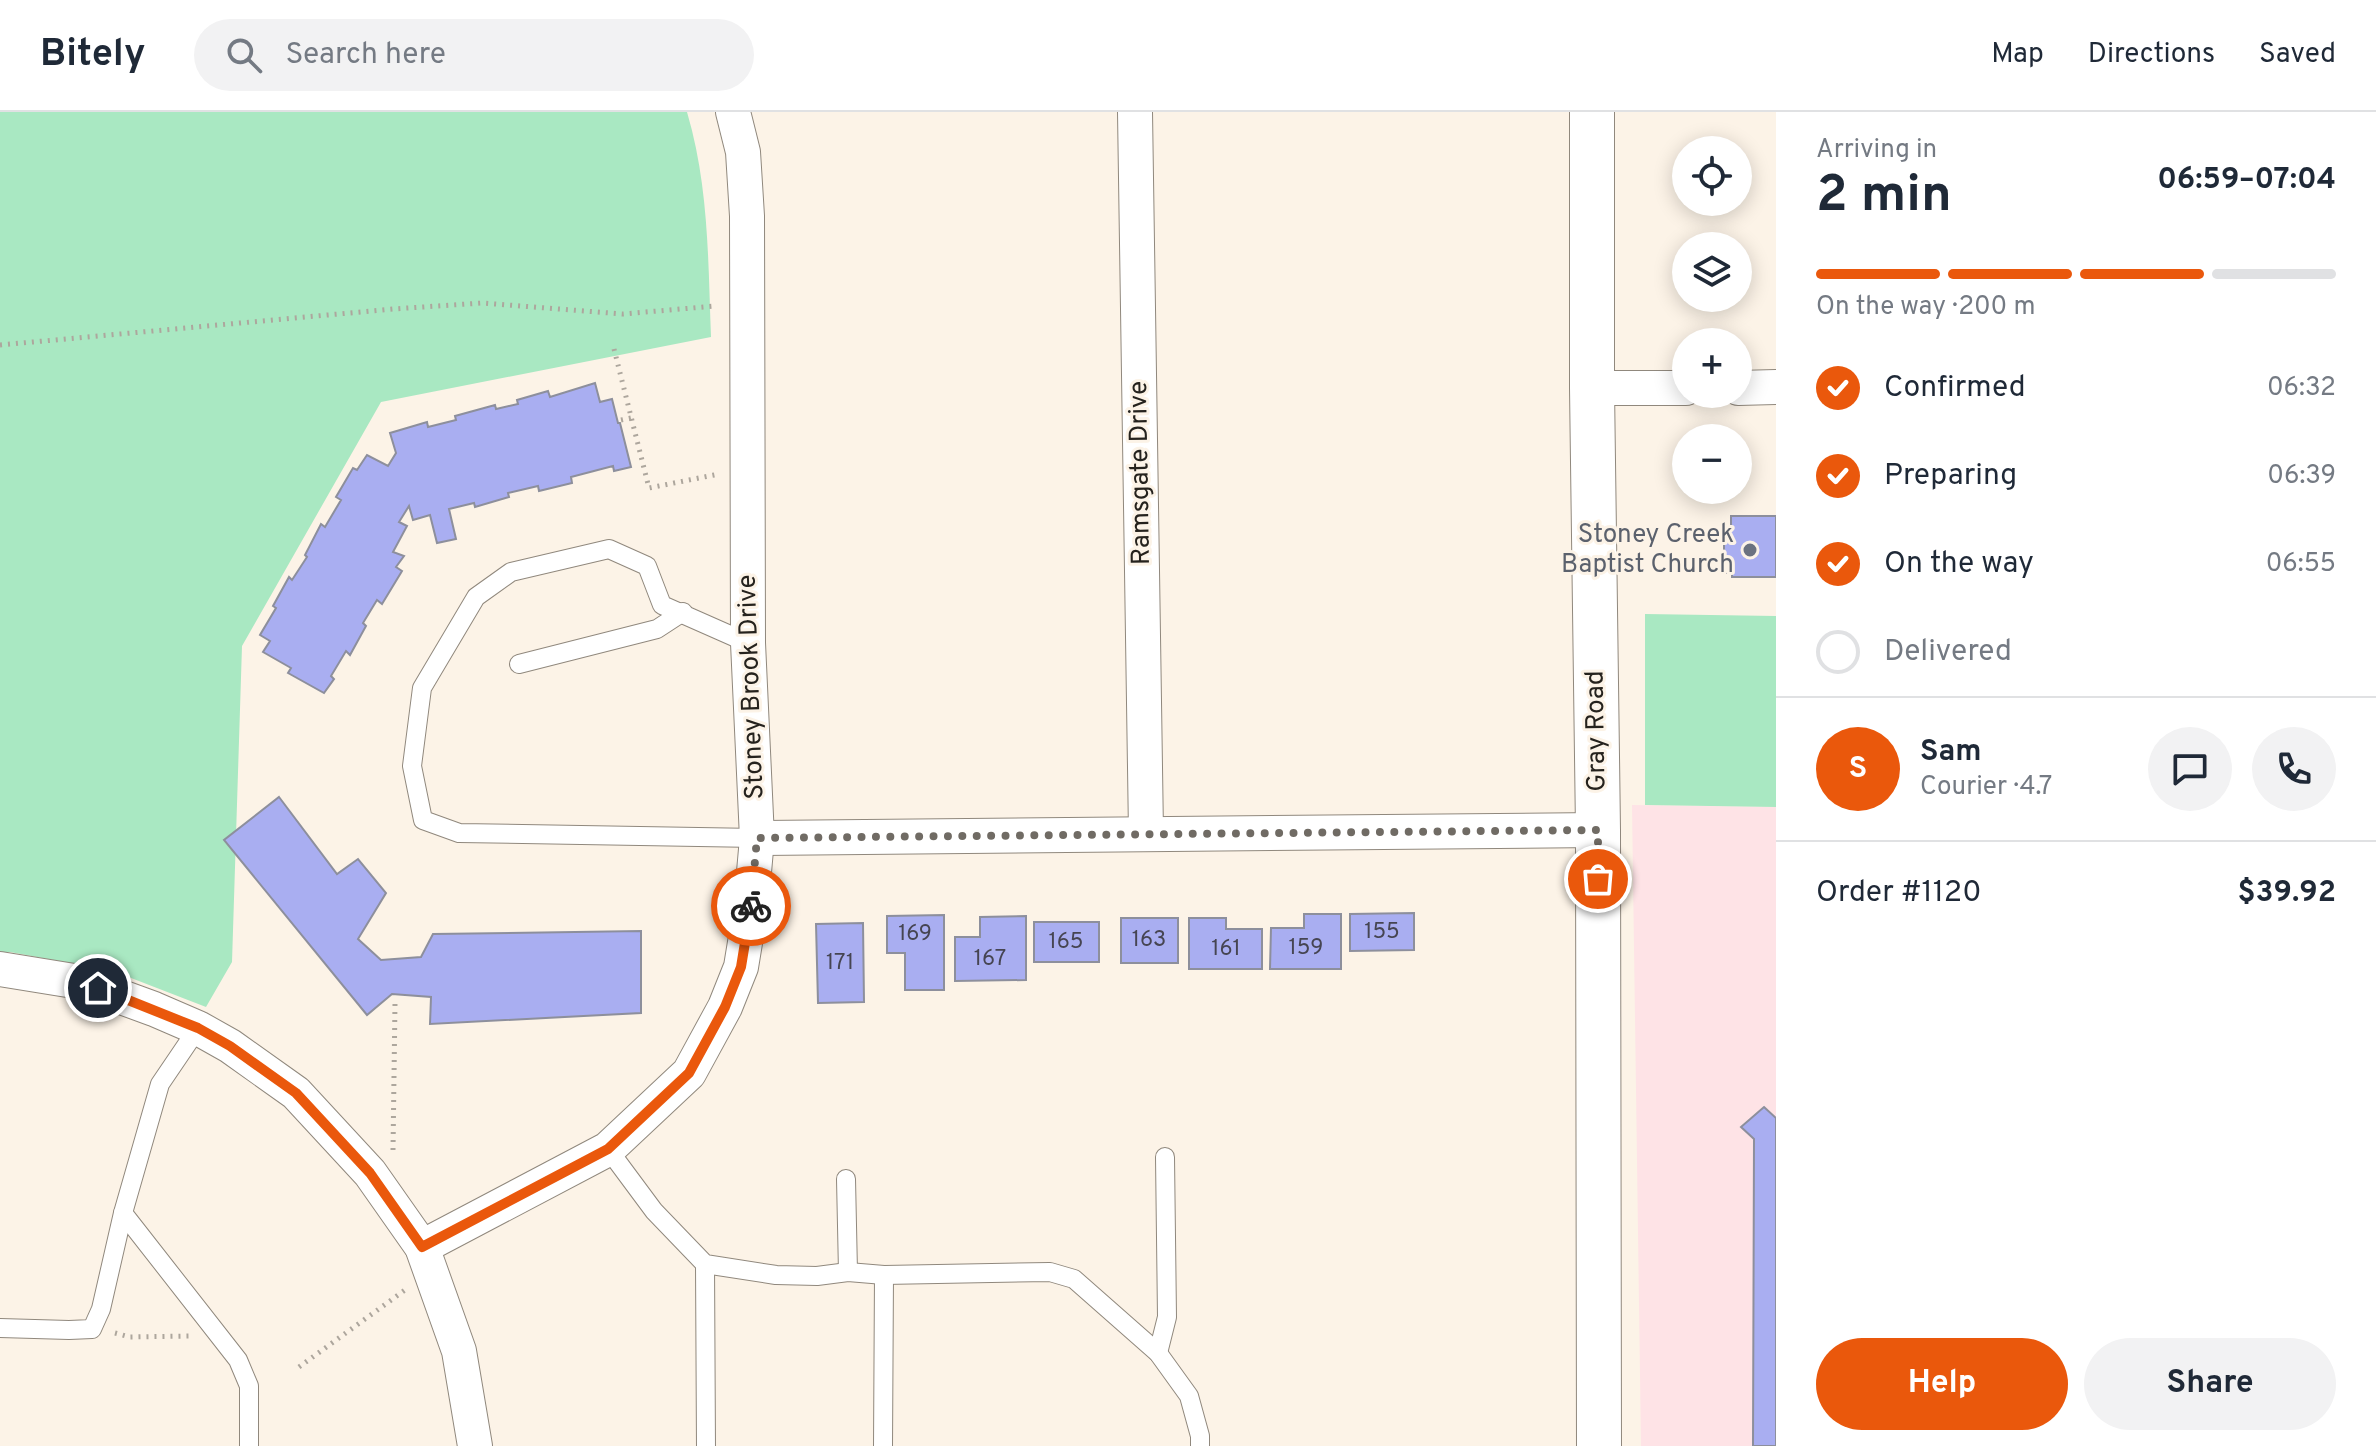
<!DOCTYPE html>
<meta charset="utf-8">
<style>
:root{--surface:#fff;--page:#f2f2f3;--text:#1f2937;--muted:#747a83;--line:#e0e1e3;--accent:#ea580c}
body{margin:0;font-family:Overpass,sans-serif;background:var(--page);color:var(--text);height:100vh;display:flex;flex-direction:column;font-size:30px;white-space:nowrap}
*{box-sizing:border-box;margin:0}
p{font-size:26px;color:var(--muted)}
.icon{flex:none;width:44px;height:44px;fill:none;stroke:currentColor;stroke-width:2;stroke-linecap:round;stroke-linejoin:round}
.map{position:relative;flex:1;overflow:hidden}
.side{display:flex;flex-direction:column;background:var(--surface);width:600px}
.side>*{flex:none}
.buttons{position:absolute;left:1672px;top:24px;display:grid;gap:16px}
.buttons a{display:grid;place-items:center;width:80px;height:80px;border-radius:50%;background:var(--surface);box-shadow:0 4px 20px #0003;font-size:40px}
.pin{position:absolute;display:grid;place-items:center;width:68px;height:68px;color:#fff;margin:-34px;border:4px solid #fff;border-radius:50%;box-shadow:0 2px 8px #0007}
.courier{position:absolute;display:grid;place-items:center;width:80px;height:80px;margin:-40px;border:6px solid #ea580c;border-radius:50%;background:#fff;color:#222;box-shadow:0 2px 10px #0007}
.head em{font-style:normal;font-weight:700}
.head div{display:flex;flex-direction:column-reverse}
.head{display:flex;align-items:center;justify-content:space-between;height:136px;padding:0 40px}
h1{font-size:52px;font-weight:700;line-height:60px}
.bar{display:grid;grid-template-columns:repeat(4,1fr);gap:12px 8px;align-content:center;height:96px;padding:0 40px}
.bar i{height:10px;border-radius:6px;background:var(--line)}
.bar .selected{background:var(--accent)}
.bar p{grid-column:span 4}
.line{display:flex;align-items:center;gap:20px;padding:0 40px;border-top:2px solid var(--line)}
.line div{flex:1}
.round{display:grid;place-items:center;flex:none;width:84px;height:84px;border-radius:42px;background:var(--page)}
ol{padding:0 40px;list-style:none}
li{display:flex;align-items:center;gap:24px;height:88px}
li p{margin-inline-start:auto}
li .icon{padding:8px;border-radius:50%;background:var(--accent);color:#fff;stroke-width:4}
li:last-child{color:var(--muted)}
li i{width:44px;height:44px;border:4px solid var(--line);border-radius:50%}
.primary-button{display:flex;gap:16px;margin-top:auto;padding:16px 40px}
.primary-button a{flex:1;height:92px;border-radius:48px;background:var(--accent);color:#fff;font-size:32px;font-weight:700;line-height:92px;text-align:center}
.primary-button a+a{background:var(--page);color:var(--text)}
header{display:flex;align-items:center;gap:48px;box-sizing:border-box;height:112px;padding:0 40px;background:var(--surface);border-bottom:2px solid var(--line)}
header strong{font-size:38px}
nav{display:flex;gap:44px;margin-inline-start:auto;font-size:28px}
.search{width:560px;height:72px;background:var(--page);display:flex;align-items:center;gap:20px;box-sizing:border-box;padding:0 28px;border-radius:44px;color:var(--muted);font-size:30px}
main{display:flex;flex:1;min-height:0}
.map>svg:first-child{display:block}
.education{fill:#fee3e6}
.green{fill:#a9e8c2}
.building{fill:#a9aef1;stroke:#8d8f9c;stroke-width:2}
.lines{fill:none;stroke-linecap:round;stroke-linejoin:round}
.lane-casing{stroke:#90887d;stroke-width:20}
.street-casing{stroke:#90887d;stroke-width:36}
.secondary-casing{stroke:#90887d;stroke-width:46}
.path{stroke:#ada69d;stroke-width:5;stroke-dasharray:2 6;stroke-linecap:butt}
.lane{stroke:#fff;stroke-width:18}
.street{stroke:#fff;stroke-width:34}
.secondary{stroke:#fff;stroke-width:44}
.done{stroke:#706b64;stroke-width:8;stroke-dasharray:0 14.4}
.route{stroke:#ea580c;stroke-width:10}
.worship-dot{fill:#6b7280;stroke:#fcf3e7;stroke-width:3}
.labels{text-anchor:middle;dominant-baseline:central;stroke-width:6;stroke-linejoin:round;paint-order:stroke}
.number-label{font-size:22px;fill:#464552}
.street-label{font-size:26px;fill:#25221d;stroke:#fcf3e7}
.worship-label{font-size:26px;fill:#5b616d;stroke:#fcf3e7;text-anchor:end}
</style>
<header>
<strong>Bitely</strong>
<div class="search"><svg class="icon" aria-label="search" viewBox="0 0 24 24"><circle cx="10" cy="10" r="6"/><path d="M15 15l6 6"/></svg>Search here</div>
<nav><a>Map</a><a>Directions</a><a>Saved</a></nav>
</header>
<main>
<div class="map">
<svg width="1776" height="1334" viewBox="0 0 1776 1334">
<rect width="100%" height="100%" fill="#fcf3e7"/>
<!-- education -->
<path class="education" d="M1632 693 1776 695V1334H1641Z"/>
<!-- green -->
<g class="green">
<path d="M0 0H687C709 75 708 148 711 225L381 290 242 534 232 850 206 895 113 859 10 840H0Z"/>
<path d="M1645 502 1776 504V695L1645 693Z"/>
</g>
<!-- building -->
<g class="building">
<path d="M595 271 600 290 612 287 618 311H620L631 355 614 359 613 354 571 365 572 371 539 379 538 374 508 381 509 385 475 395 474 391 449 397 456 427 437 431 430 403 413 408 409 394 399 410 407 414 393 440 404 444 396 455 402 459 382 492 377 488 363 511 366 514 350 543 346 539 331 564 334 567 324 581 288 561 291 556 263 540 270 529 260 523 276 496 273 494 289 465 292 468 307 445 305 443 321 412 325 415 341 388 336 385 353 356 357 358 367 343 388 354 396 341 390 321 427 310 428 315 456 308 455 304 495 293 496 297 518 292 517 288 548 279 550 285Z"/>
<path d="M1731 404H1776V465H1732V461H1724V415H1731Z"/>
<path d="M279 685 337 762 358 747 386 781 358 827 381 848 421 845 433 822 641 819V901L430 912 431 885 392 882 367 903 224 728Z"/>
<path d="M1414 801V838L1350 839V802Z"/>
<path d="M1304 802H1341V857H1270L1271 816H1304Z"/>
<path d="M944 803V878H905V841H887V804Z"/>
<path d="M1026 804V868L955 869V825H980V805Z"/>
<rect x="1121" y="806" width="57" height="45"/>
<path d="M1189 806H1226V817H1262V857H1189Z"/>
<rect x="1034" y="810" width="65" height="40"/>
<path d="M863 811 864 890 818 891 816 812Z"/>
<path d="M1764 995 1776 1006V1334H1753L1754 1027 1741 1015Z"/>
</g>
<g class="lines">
<!-- lane casing -->
<g class="lane-casing">
<g id="lane">
<path d="M748 531 662 493 647 454 609 437 511 460 476 485 422 576 412 654 423 708 459 721 757 726"/>
<path d="M519 552 657 517 683 500"/>
<path d="M608 1037 654 1099 705 1152 776 1163 817 1164 848 1160 884 1163 1050 1160 1074 1167 1158 1241 1189 1284 1200 1324V1334"/>
<path d="M846 1067 848 1160"/>
<path d="M123 1101 238 1248 249 1274V1334"/>
<path d="M705 1152 706 1334"/>
<path d="M0 1216 69 1218 92 1217 101 1197 123 1101 160 972 198 916"/>
<path d="M1158 1241 1167 1205 1165 1045"/>
<path d="M883 1334 884 1163"/>
</g>
</g>
<!-- street casing -->
<g class="street-casing">
<g id="street">
<path d="M1135 0 1146 721"/>
<path d="M1592 276H1686"/>
<path d="M1738 276 1776 275"/>
<path d="M757 726 1598 718"/>
<path d="M0 857 80 870 154 897 198 916 230 934 296 981 370 1061 422 1135 459 1239 475 1334"/>
<path d="M422 1135 608 1037 689 961 725 895 741 855 751 794 757 726 748 531 747 104 743 40 733 0"/>
</g>
</g>
<!-- secondary casing -->
<g class="secondary-casing">
<path id="secondary" d="M1592 0V276L1598 718 1599 1334"/>
</g>
<!-- path -->
<g class="path">
<path d="M0 233 393 197 482 191 623 202 715 194"/>
<path d="M614 237 649 376 719 362"/>
<path d="M621 308 631 306"/>
<path d="M393 1038 395 891"/>
<path d="M115 1221 130 1225 189 1224"/>
<path d="M299 1255 405 1178"/>
</g>
<!-- lane -->
<use href="#lane" class="lane"/>
<!-- street -->
<use href="#street" class="street"/>
<!-- secondary -->
<use href="#secondary" class="secondary"/>
</g>
<g class="lines">
<!-- done -->
<path class="done" d="M751 794 757 726 1598 718V767"/>
<!-- route -->
<path class="route" d="M98 876 198 916 230 934 296 981 370 1061 422 1135 608 1037 689 961 725 895 741 855 751 794"/>
</g>
<!-- markers -->
<circle class="worship-dot" cx="1750" cy="438" r="8"/>
<g class="labels">
<!-- number labels -->
<g class="number-label">
<text x="1382" y="820">155</text>
<text x="915" y="822">169</text>
<text x="1149" y="828">163</text>
<text x="1066" y="830">165</text>
<text x="1306" y="836">159</text>
<text x="1226" y="837">161</text>
<text x="990" y="847">167</text>
<text x="840" y="851">171</text>
</g>
<!-- street labels -->
<g class="street-label">
<text transform="translate(1141 361) rotate(-91)">Ramsgate Drive</text>
<text transform="translate(752 575) rotate(-92)">Stoney Brook Drive</text>
<text transform="translate(1597 619) rotate(-91)">Gray Road</text>
</g>
<!-- worship labels -->
<g class="worship-label">
<text x="1734" y="423">Stoney Creek<tspan x="1734" dy="30">Baptist Church</tspan></text>
</g>
</g>
</svg>
<div class="buttons">
<a><svg class="icon" aria-label="locate" viewBox="0 0 24 24"><circle cx="12" cy="12" r="6"/><path d="M12 2v4M12 18v4M2 12h4M18 12h4"/></svg></a>
<a><svg class="icon" aria-label="layers" viewBox="0 0 24 24"><path d="M12 4l9 5-9 5-9-5zM3 14l9 5 9-5"/></svg></a>
<a>+</a>
<a>−</a>
</div>
<div class="pin" style="left:1598px;top:767px;background:#ea580c"><svg class="icon" aria-label="bag" viewBox="0 0 24 24"><path d="M5 8h14l-1 12H6zM9 8a3 3 0 0 1 6 0"/></svg></div>
<div class="pin" style="left:98px;top:876px;background:#1f2937"><svg class="icon" aria-label="home" viewBox="0 0 24 24"><path d="M3 11l9-7 9 7M6 9v11h12V9"/></svg></div>
<div class="courier" style="left:751px;top:794px"><svg class="icon" aria-label="bike" viewBox="0 0 24 24"><circle cx="6" cy="16" r="4"/><circle cx="18" cy="16" r="4"/><path d="M6 16l4-8h5l3 8M10 8l3 8H6M13 5h3"/></svg></div>
</div>
<section class="side">
<div class="head"><div><h1>2 min</h1><p>Arriving in</p></div><em>06:59–07:04</em></div>
<div class="bar"><i class="selected"></i><i class="selected"></i><i class="selected"></i><i></i><p>On the way · 200 m</p></div>
<ol>
<li><svg class="icon" aria-label="check" viewBox="0 0 24 24"><path d="M5 12l5 5 9-10"/></svg>Confirmed<p>06:32</p></li>
<li><svg class="icon" aria-label="check" viewBox="0 0 24 24"><path d="M5 12l5 5 9-10"/></svg>Preparing<p>06:39</p></li>
<li><svg class="icon" aria-label="check" viewBox="0 0 24 24"><path d="M5 12l5 5 9-10"/></svg>On the way<p>06:55</p></li>
<li><i></i>Delivered</li>
</ol>
<div class="line" style="height:144px"><b class="round" style="background:var(--accent);color:#fff">S</b><div><b>Sam</b><p>Courier · 4.7</p></div><a class="round"><svg class="icon" aria-label="chat" viewBox="0 0 24 24"><path d="M4 5h16v11H9l-5 4z"/></svg></a><a class="round"><svg class="icon" aria-label="phone" viewBox="0 0 24 24"><path d="M5 4h4l2 5-3 2q2 4 5 5l2-3 5 2v4C11 20 4 13 5 4z"/></svg></a></div>
<div class="line" style="height:104px"><div>Order #1120</div><b>$39.92</b></div>
<div class="primary-button"><a>Help</a><a>Share</a></div>
</section>
</main>
